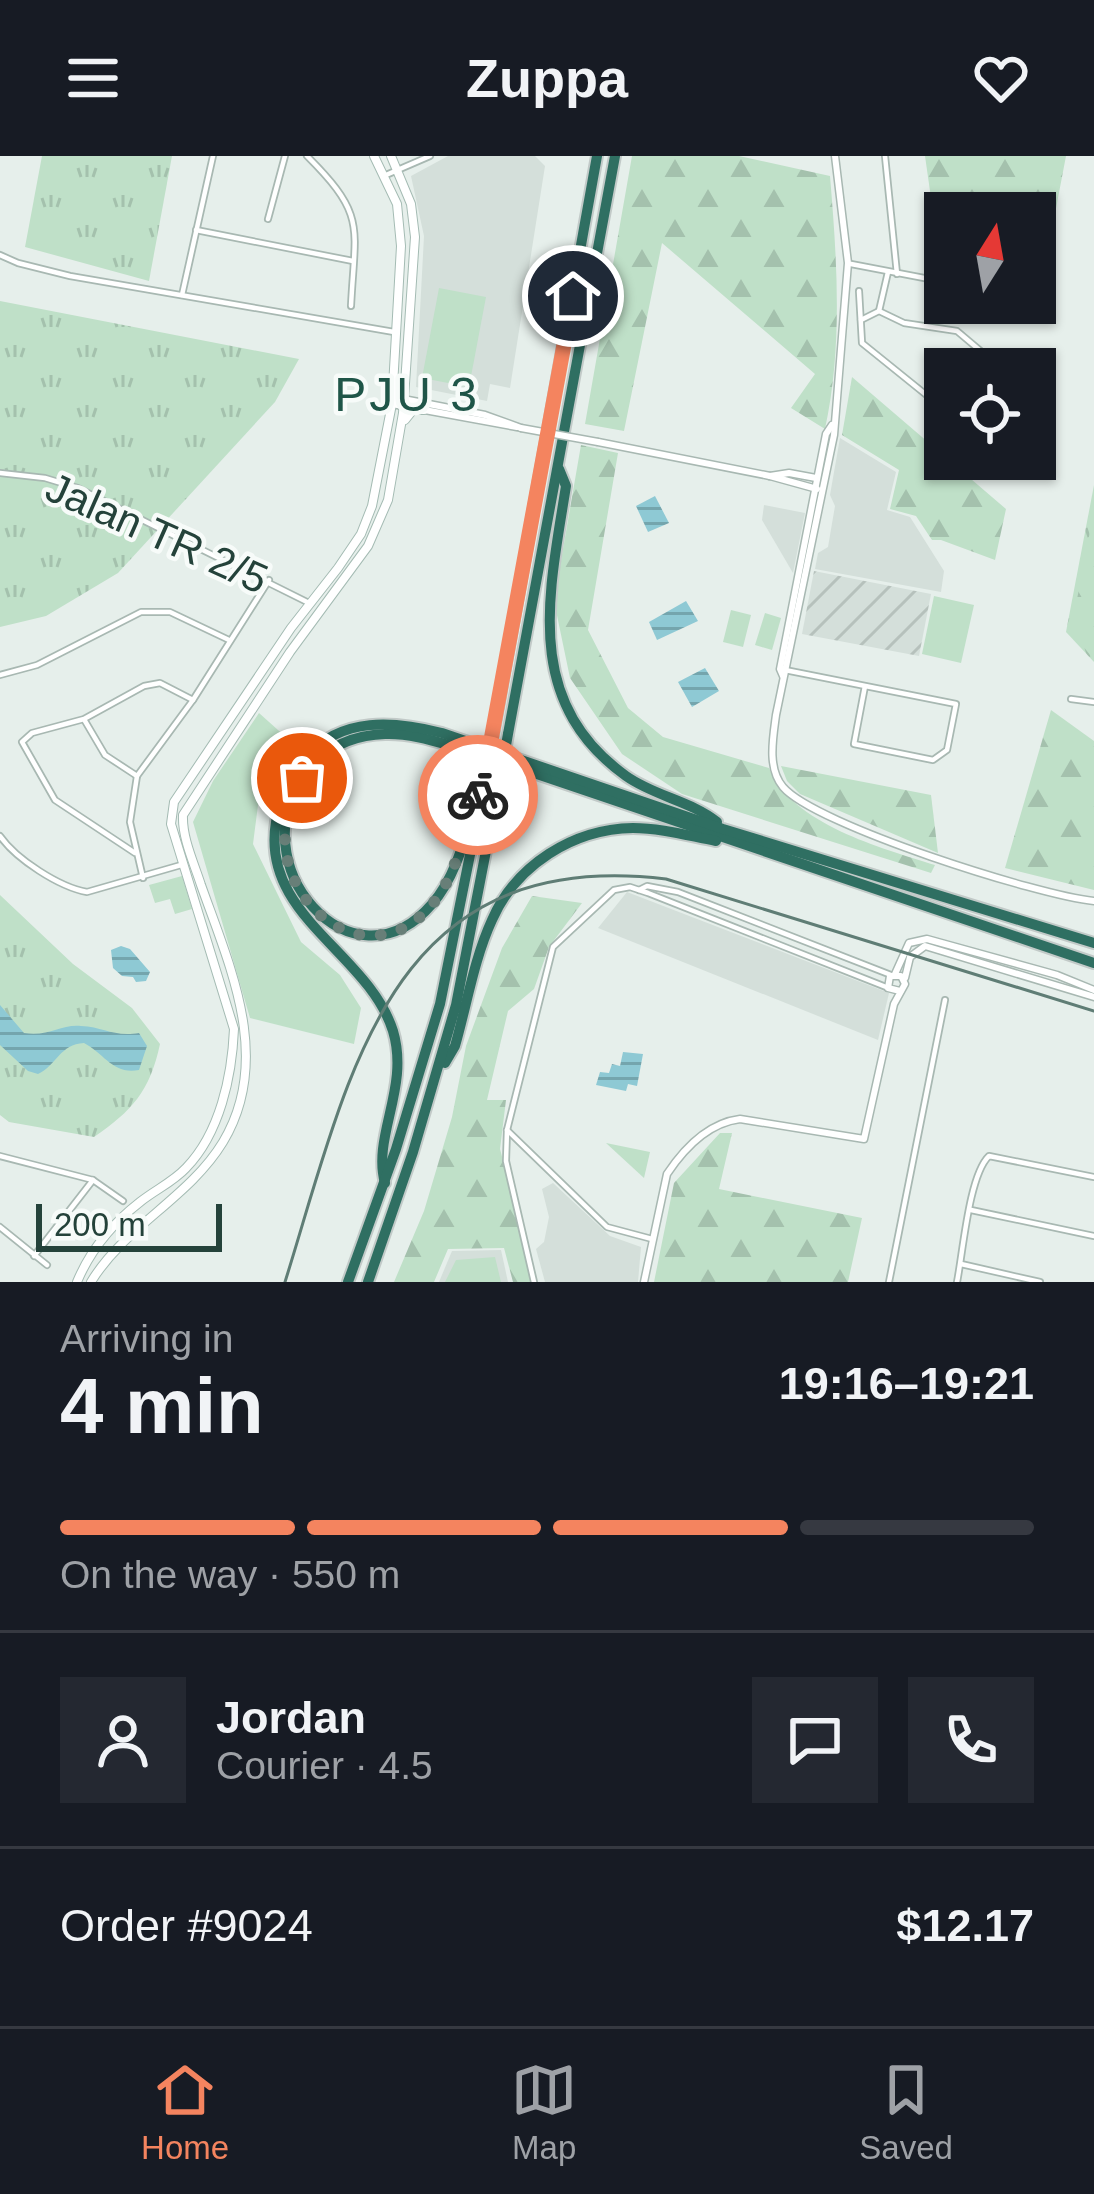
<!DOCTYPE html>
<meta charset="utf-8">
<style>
:root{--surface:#171b24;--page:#242831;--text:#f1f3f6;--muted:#9ea1a6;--line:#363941;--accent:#f4845f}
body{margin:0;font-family:Helvetica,sans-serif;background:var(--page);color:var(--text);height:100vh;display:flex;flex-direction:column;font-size:45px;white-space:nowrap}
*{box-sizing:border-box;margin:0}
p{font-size:39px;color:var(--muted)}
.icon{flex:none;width:66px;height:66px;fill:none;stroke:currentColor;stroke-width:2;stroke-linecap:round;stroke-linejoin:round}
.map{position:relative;height:1126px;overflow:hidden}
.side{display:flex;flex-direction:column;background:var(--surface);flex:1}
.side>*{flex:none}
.needle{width:78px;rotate:11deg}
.controls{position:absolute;left:924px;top:36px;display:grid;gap:24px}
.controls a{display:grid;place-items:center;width:132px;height:132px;border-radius:0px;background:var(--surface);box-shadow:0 3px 9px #0004;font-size:60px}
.scale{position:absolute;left:36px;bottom:30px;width:186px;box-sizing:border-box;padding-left:12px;border:6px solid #24423a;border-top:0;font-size:33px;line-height:42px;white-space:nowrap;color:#24423a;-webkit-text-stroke:9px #f7fbf9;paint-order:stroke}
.pin{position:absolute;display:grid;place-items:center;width:102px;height:102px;color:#fff;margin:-51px;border:6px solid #fff;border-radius:50%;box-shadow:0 3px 12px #0007}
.courier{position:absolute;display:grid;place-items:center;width:120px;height:120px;margin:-60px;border:9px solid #f4845f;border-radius:50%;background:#fff;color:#222;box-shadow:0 3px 15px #0007}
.head em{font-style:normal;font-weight:700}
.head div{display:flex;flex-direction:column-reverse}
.head{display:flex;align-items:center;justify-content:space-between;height:204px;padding:0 60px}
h1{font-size:78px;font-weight:700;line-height:90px}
.bar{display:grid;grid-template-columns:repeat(4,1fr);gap:18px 12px;align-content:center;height:144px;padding:0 60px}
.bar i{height:15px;border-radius:9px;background:var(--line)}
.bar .on{background:var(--accent)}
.bar p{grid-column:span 4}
.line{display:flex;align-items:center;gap:30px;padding:0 60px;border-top:3px solid var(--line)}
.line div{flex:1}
.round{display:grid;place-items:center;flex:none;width:126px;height:126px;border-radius:0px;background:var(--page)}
header{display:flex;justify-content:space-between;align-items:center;height:156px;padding:0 60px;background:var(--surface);font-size:54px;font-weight:700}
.tabs{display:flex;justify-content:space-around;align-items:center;height:168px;border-top:3px solid var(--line);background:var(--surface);font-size:33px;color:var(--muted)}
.tabs a{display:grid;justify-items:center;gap:6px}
.tabs .on{color:var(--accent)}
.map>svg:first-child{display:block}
.built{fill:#d4dfda}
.industrial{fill:url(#industrial-furrows)}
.grass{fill:url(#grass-tufts)}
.forest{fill:url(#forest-firs)}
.park{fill:#bfe0c8}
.water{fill:url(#water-rules)}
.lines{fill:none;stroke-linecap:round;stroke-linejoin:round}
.minor-casing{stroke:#a8b8b2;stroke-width:8}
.tertiary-casing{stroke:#a8b8b2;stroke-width:9}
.secondary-casing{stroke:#a4bbb3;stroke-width:10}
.motorway-casing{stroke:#c2cac8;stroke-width:14}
.minor{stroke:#fff;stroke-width:4.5}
.tertiary{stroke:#fff;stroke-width:6}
.secondary{stroke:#fff;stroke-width:8}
.motorway{stroke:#2f6f62;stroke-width:10}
.tram{stroke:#5f7d75;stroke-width:3}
.tertiary-bridge-casing{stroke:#a8b8b2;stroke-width:9;stroke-linecap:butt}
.motorway-bridge-casing{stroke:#c2cac8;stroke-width:14;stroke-linecap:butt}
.tertiary-bridge{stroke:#fff;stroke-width:6}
.motorway-bridge{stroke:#2f6f62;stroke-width:10}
.done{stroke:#687f78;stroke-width:12;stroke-dasharray:0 21.6}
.route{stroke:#f4845f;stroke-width:15}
.labels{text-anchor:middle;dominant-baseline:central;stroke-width:9;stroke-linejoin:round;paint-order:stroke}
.street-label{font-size:42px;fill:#24423a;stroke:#f7fbf9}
.quarter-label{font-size:48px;letter-spacing:3px;fill:#1f5548;stroke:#f7fbf9}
</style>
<header><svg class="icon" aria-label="menu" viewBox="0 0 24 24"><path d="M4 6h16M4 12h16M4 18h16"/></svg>Zuppa<svg class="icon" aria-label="heart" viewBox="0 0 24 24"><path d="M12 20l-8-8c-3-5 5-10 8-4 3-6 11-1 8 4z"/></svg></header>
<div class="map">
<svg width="1094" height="1126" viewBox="0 0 1094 1126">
<defs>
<pattern id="industrial-furrows" width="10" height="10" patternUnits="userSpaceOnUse" patternTransform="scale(3)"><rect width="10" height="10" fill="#d4dfda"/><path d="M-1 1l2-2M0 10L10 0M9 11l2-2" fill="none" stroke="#b6c1bc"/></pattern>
<pattern id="grass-tufts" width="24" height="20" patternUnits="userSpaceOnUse" patternTransform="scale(3)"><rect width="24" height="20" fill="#bfe0c8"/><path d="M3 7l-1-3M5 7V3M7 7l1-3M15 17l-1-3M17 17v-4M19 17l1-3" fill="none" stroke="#a4c1ad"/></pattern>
<pattern id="forest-firs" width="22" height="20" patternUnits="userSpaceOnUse" patternTransform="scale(3)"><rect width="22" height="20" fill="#bfe0c8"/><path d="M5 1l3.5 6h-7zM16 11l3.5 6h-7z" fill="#a4c1ad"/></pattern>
<pattern id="water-rules" width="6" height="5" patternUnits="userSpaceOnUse" patternTransform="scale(3)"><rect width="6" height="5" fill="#8ec9d4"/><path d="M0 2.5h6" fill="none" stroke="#74a5ad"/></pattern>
</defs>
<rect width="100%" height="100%" fill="#e6efeb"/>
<!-- built -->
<g class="built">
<path d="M448 0H535L545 10 510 232 490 228 487 245 416 231 424 80 411 20Z"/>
<path d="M840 282 896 316 887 354 910 361 944 415 941 436 815 413 818 397 828 391 835 350 830 339Z"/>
<path d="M764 349 805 357 793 417 762 364Z"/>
<path d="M627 736 889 837 878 884 598 772Z"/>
<path d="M553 1027 610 1080 641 1091 638 1126H545L536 1093 544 1086 549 1061 542 1033Z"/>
<path d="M501 1094 508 1126H439L452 1095Z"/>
</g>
<!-- industrial -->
<path class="industrial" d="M814 415 931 438 919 500 802 478Z"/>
<!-- grass -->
<g class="grass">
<path d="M42 0H172L149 125 25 91Z"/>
<path d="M0 145 299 203 275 246 118 417 46 460 0 471Z"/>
<path d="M1094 329V506L1066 476Z"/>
<path d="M0 739 73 808 132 852 160 888C150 935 132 955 94 981L9 966 0 959Z"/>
</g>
<!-- forest -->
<g class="forest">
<path d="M632 0H739L830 20C837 104 843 190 825 273L791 252 815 218 662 87 624 275 585 268Z"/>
<path d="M925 0H1066L1037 152 1007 147H1035V57H945V71L934 63Z"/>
<path d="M852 221 1006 353 995 404 941 384H932L916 360 890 353 899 314 842 279Z"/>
<path d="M581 289 618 297 588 474 628 552 663 581 769 612C792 668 881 692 935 709L931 717 682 638 622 598 570 522 554 445Z"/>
<path d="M1094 354V504L1071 475Z"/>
<path d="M1051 554 1094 585V734L1005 712Z"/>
<path d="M781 610 931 639 938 697 800 638 787 625Z"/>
<path d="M532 740 582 747 549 791 534 833 508 855 487 944H506L500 993 535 1126H513L504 1092 448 1093 434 1126H394L424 1055 452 961 466 890 502 792Z"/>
<path d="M720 977H732L719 1033 862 1062 848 1126H654L674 1027Z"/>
</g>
<!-- park -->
<g class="park">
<path d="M439 132 486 141 469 231 422 222Z"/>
<path d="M934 440 974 449 961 507 922 498Z"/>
<path d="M731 454 751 459 743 491 723 486Z"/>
<path d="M765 457 781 462 772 494 755 489Z"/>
<path d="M259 557 297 591 258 649 253 688 301 786 340 819 361 852 354 888 250 862 193 666 213 625Z"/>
<path d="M182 720 192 753 175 758 170 743 155 747 149 729Z"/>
<path d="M606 987 650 996 644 1022Z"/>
<path d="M495 1101 501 1126H445L456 1104Z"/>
</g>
<!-- water -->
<g class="water">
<path d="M655 340 669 367 648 376 636 350Z"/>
<path d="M686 445 698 465 657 484 649 466Z"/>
<path d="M705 512 719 535 692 551 678 526Z"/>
<path d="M121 790 130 793 150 816 146 825 136 826 133 821 122 820 113 812 111 794Z"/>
<path d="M0 849 24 877C49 881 61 868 81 870 104 871 113 881 139 877L147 890 139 914C113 919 105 898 84 887 60 888 57 909 38 918L28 915 0 889Z"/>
<path d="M623 896 643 898 637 930 628 928 626 935 596 929 600 916 609 917 612 908 620 910Z"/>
</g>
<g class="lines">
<!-- minor casing -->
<g class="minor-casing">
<g id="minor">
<path d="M307 0C367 60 355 70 351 150"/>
<path d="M885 0 897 118"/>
<path d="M386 19 430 0"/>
<path d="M268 63 285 0"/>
<path d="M196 74 353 105"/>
<path d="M0 99 18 107 70 120 394 176"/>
<path d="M851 108 945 126"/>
<path d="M859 135 862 187 945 254"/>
<path d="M182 139 213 0"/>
<path d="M879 155 888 116"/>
<path d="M861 164 879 155 904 167 957 175 1002 213"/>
<path d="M0 317 45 322 78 332 307 446"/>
<path d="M785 514 956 548 947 594 933 604 854 588 865 530"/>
<path d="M0 519 37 509 141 456H170L229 484"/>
<path d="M1071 543 1094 546"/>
<path d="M85 565 105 599 137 620"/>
<path d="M0 680C16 703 59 731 87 736L181 709"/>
<path d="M135 697 55 644 22 586 32 577 84 563 144 530 160 527 193 544"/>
<path d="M143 722 130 666 137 620 193 544 269 424"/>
<path d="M639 734 647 730 678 736 891 819"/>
<path d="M507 974 607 1071 652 1083"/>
<path d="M0 1000 93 1024 123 1045"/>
<path d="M971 1054 1094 1080"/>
<path d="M0 1071 47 1109"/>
<path d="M34 1100 93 1024"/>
<path d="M961 1108 1040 1126"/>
<path d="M534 1126 506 1005 507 974 553 791 614 734 630 731 648 737 886 831"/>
<path d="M889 1126 945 844"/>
<path d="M957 1126C963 1096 969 1019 989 1000L1094 1021"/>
</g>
</g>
<!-- tertiary casing -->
<g class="tertiary-casing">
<g id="tertiary">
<path d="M835 0 848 107 834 279 776 559C773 582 767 612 783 631 815 669 1040 740 1094 745"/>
<path d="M393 241 485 259 521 272"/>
<path d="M392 248 517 271"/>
<path d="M598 286 770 320 817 333"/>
<path d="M770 320 789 317 816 322"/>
<path d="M783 520 780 513 826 278 832 269"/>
<path d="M895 818 909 787 927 783 1057 819 1094 834"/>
<path d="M905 822 910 801 925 790 1094 841"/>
<path d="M644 1126 667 1018C685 991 708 967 740 963L864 983 894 848 905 828 901 820H890L888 832 900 835"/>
</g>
</g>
<!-- secondary casing -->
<g class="secondary-casing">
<g id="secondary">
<path d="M405 264 413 254H424"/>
<path d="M77 1126C90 1095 113 1067 140 1046 155 1034 173 1026 186 1012 220 977 232 920 234 873L171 668 174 646 291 472 338 412 361 378 372 350 392 248 401 90 397 48 374 0"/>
<path d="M91 1126C125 1070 189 1042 223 986 273 903 230 811 201 729 194 707 182 682 183 659L290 496 368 390 388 344 403 257 415 81 411 48 391 0"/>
</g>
</g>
<!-- motorway casing -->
<g class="motorway-casing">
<g id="motorway">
<path d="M559 313 566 330C549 438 522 545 626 620 654 640 691 645 717 666"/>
<path d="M494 574 597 0"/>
<path d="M508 578 615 0"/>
<path d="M485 622C469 662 461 715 432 748 352 841 237 707 306 617 326 591 353 579 385 578 413 577 440 587 466 594L1094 807"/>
<path d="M445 907 455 890C467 848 474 803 492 764 516 709 573 673 633 672 661 672 689 680 716 685"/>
<path d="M385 1027C372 980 410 932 393 875 368 796 260 760 276 666 280 641 290 620 306 601 342 560 395 565 442 577L723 673 1094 787"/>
<path d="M348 1126 396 993 440 848 480 649"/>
<path d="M368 1126 413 996 456 849 499 628"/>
</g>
</g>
<!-- minor -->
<use href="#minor" class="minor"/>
<!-- tertiary -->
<use href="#tertiary" class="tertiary"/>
<!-- secondary -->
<use href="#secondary" class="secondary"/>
<!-- motorway -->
<use href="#motorway" class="motorway"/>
<!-- tram -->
<path class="tram" d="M285 1126C350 918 388 690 666 723L1094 855"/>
<!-- tertiary-bridge casing -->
<g class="tertiary-bridge-casing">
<path id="tertiary-bridge" d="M521 272 598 286"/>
</g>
<!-- motorway-bridge casing -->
<g class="motorway-bridge-casing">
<g id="motorway-bridge">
<path d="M485 622 494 574"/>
<path d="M499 628 508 578"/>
</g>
</g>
<!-- tertiary-bridge -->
<use href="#tertiary-bridge" class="tertiary-bridge"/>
<!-- motorway-bridge -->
<use href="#motorway-bridge" class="motorway-bridge"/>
</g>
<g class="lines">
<!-- done -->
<path class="done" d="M302 622C239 725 365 841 437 742 459 712 464 673 478 639"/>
<!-- route -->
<path class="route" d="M478 639 484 622 573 140"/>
</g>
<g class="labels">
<!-- street labels -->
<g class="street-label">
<text transform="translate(157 377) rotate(24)">Jalan TR 2/5</text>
</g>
<!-- quarter labels -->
<g class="quarter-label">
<text x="407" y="238">PJU 3</text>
</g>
</g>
</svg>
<div class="controls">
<a><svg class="needle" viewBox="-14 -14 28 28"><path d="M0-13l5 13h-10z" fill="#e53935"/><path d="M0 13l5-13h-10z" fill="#9ea1a6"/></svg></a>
<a><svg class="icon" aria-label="locate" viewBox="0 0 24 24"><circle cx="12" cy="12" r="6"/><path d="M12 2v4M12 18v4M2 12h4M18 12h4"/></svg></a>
</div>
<div class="scale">200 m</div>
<div class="pin" style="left:302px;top:622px;background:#ea580c"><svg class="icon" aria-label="bag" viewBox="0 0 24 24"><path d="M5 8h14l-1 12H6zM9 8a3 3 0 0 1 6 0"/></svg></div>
<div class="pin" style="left:573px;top:140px;background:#1f2937"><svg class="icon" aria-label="home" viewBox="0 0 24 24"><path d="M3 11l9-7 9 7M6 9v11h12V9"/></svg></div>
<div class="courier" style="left:478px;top:639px"><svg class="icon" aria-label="bike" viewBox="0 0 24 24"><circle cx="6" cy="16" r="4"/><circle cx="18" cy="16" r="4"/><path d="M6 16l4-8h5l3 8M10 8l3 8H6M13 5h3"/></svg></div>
</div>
<section class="side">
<div class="head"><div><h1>4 min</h1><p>Arriving in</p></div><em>19:16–19:21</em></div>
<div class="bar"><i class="on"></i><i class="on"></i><i class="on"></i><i></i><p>On the way · 550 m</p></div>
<div class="line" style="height:216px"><a class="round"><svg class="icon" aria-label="person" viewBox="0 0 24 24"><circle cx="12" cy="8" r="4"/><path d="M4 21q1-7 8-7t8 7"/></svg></a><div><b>Jordan</b><p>Courier · 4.5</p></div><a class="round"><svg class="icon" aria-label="chat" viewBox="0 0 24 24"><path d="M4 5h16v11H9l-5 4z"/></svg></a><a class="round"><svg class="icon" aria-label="phone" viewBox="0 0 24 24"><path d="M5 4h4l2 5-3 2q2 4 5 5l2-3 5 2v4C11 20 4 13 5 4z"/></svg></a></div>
<div class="line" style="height:156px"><div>Order #9024</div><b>$12.17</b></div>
</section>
<nav class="tabs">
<a class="on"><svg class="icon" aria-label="home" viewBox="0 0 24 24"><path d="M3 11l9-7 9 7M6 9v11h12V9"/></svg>Home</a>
<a><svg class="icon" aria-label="map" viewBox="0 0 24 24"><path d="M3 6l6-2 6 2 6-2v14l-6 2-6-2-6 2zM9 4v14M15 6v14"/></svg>Map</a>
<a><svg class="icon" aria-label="saved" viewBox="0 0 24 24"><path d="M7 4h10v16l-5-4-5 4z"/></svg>Saved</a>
</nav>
